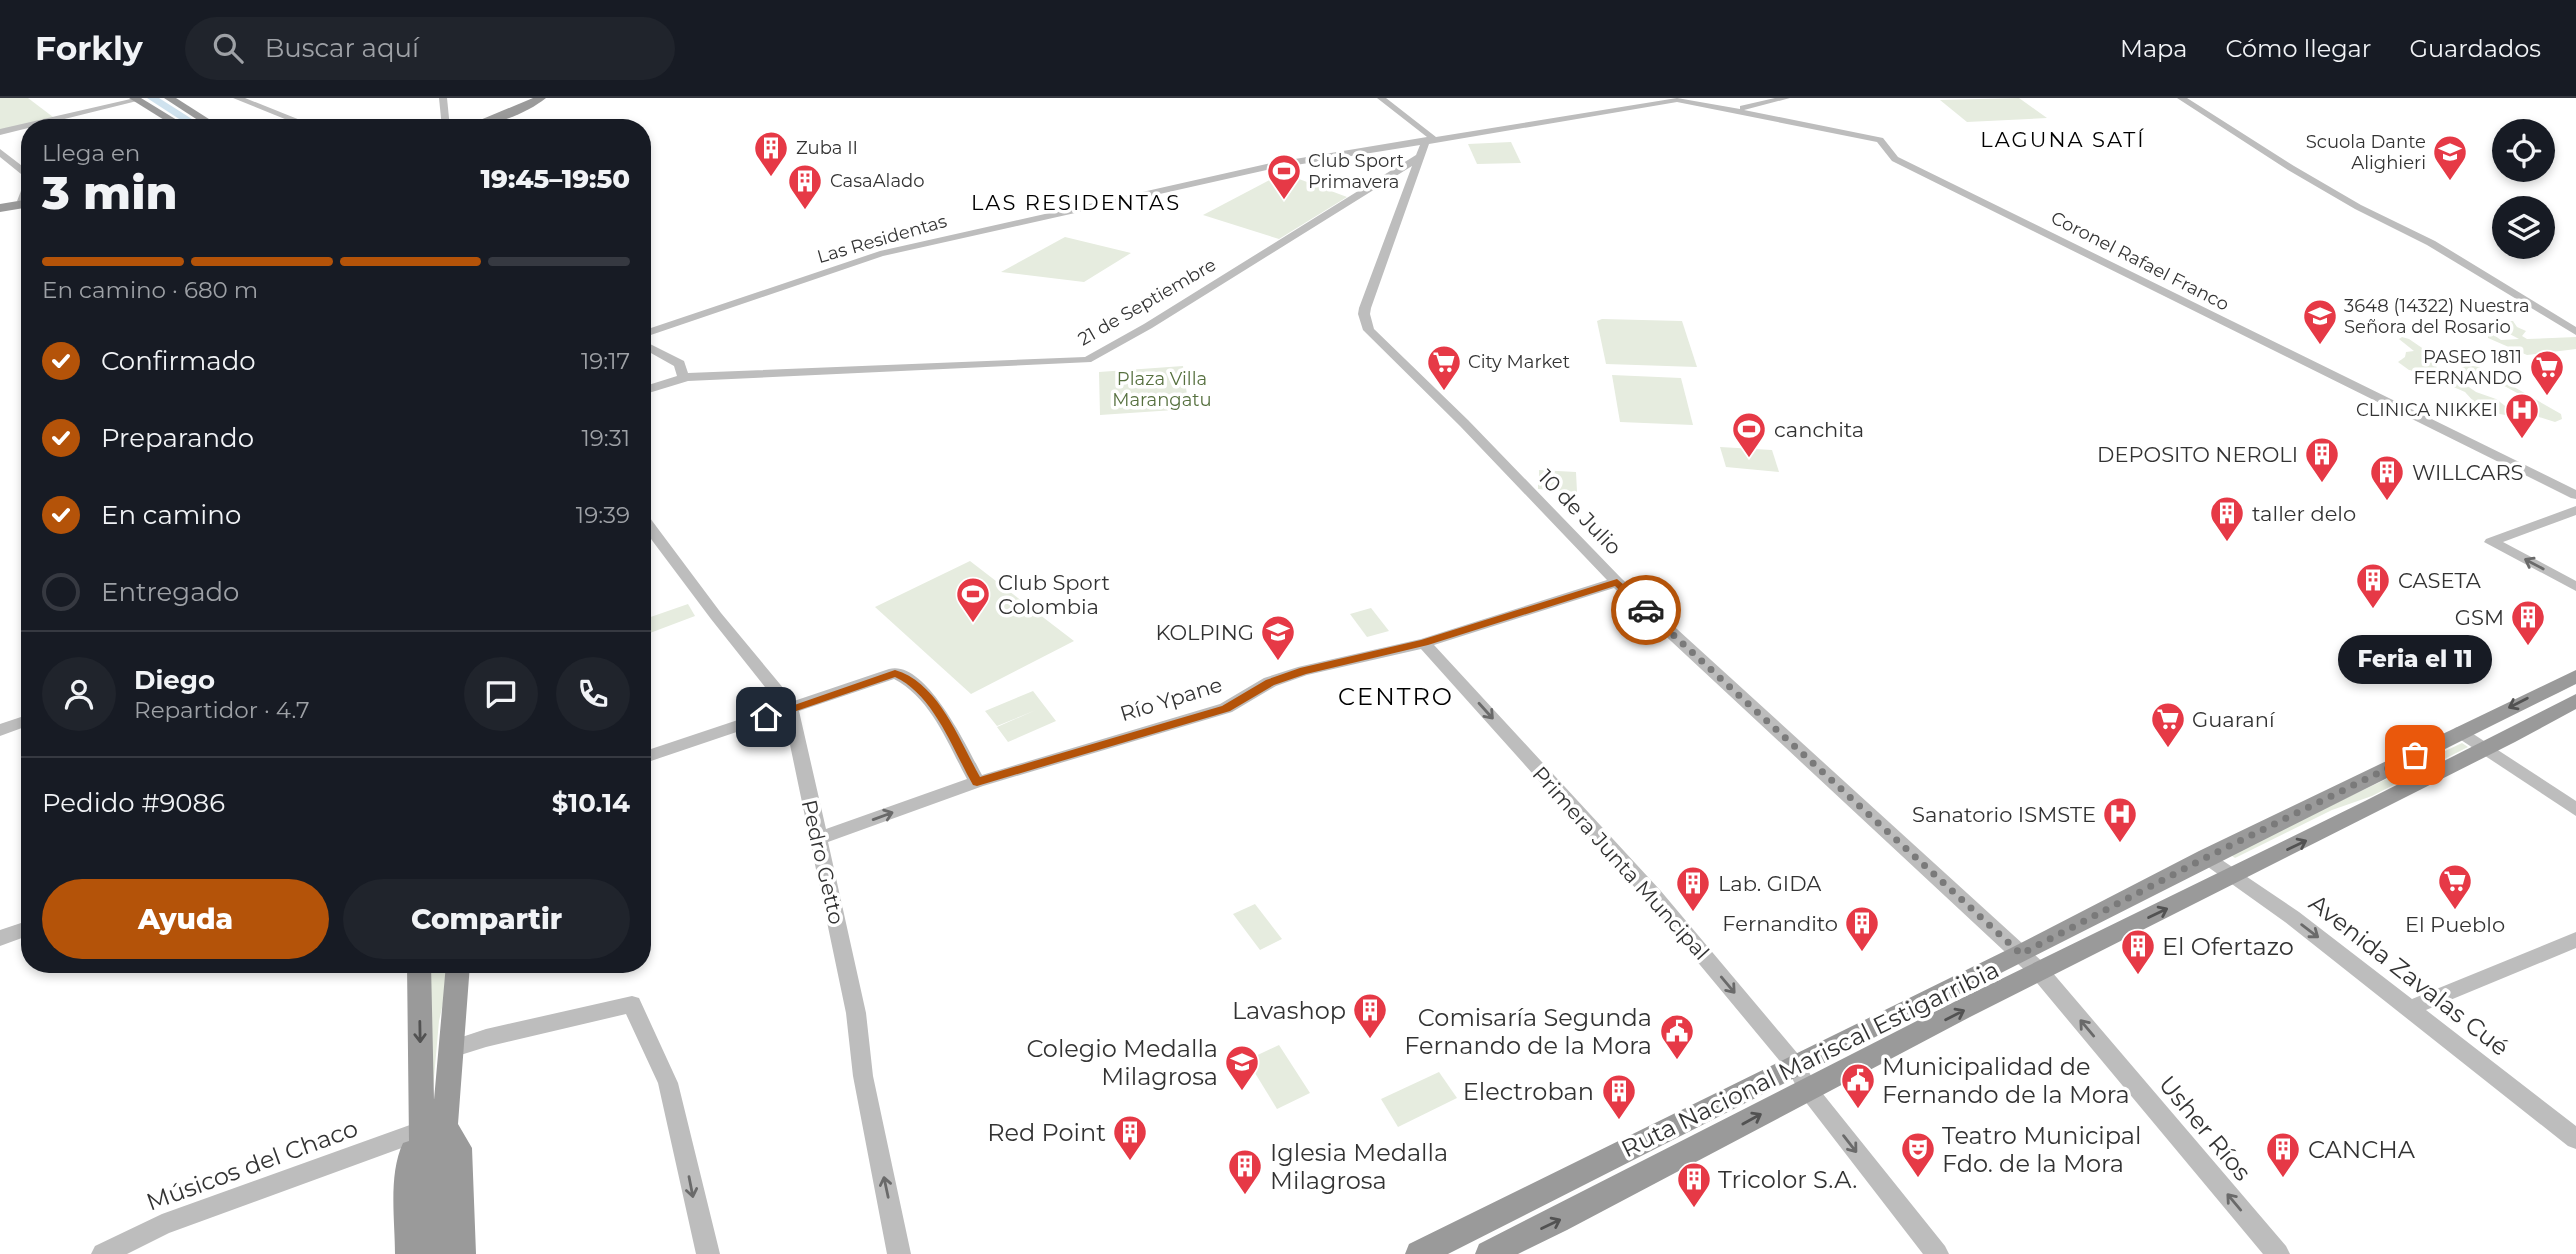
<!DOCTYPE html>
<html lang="es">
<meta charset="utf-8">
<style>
:root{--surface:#171b24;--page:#20242c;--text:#f1f3f6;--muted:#9ea1a6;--line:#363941;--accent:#b45309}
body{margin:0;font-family:Montserrat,sans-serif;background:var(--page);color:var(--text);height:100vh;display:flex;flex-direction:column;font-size:26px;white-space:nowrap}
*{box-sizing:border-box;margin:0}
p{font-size:23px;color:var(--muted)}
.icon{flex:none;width:38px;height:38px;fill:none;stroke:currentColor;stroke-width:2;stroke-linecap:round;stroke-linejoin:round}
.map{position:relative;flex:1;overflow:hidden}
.side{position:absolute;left:21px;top:21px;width:630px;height:854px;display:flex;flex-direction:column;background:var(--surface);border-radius:28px;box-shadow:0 4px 10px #0003}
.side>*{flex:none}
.buttons{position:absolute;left:2492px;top:21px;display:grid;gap:14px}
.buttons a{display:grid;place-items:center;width:63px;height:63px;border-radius:50%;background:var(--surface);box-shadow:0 4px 10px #0003;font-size:35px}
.pin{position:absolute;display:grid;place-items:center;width:60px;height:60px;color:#fff;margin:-30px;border-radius:14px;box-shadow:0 4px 10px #0006}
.courier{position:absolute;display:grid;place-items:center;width:70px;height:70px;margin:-35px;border:5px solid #b45309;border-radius:50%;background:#fff;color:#222;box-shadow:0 2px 9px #0007}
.bubble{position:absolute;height:49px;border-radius:24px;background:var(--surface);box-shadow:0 4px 10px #0003;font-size:23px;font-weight:800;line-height:49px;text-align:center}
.headline em{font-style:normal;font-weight:800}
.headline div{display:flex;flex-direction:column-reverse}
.headline{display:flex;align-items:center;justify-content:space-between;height:119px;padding:0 21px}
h1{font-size:46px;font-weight:800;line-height:52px}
.bar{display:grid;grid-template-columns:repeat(4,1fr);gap:10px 7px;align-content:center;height:84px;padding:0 21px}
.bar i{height:9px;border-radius:5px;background:var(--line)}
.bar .selected{background:var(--accent)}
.bar p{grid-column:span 4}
.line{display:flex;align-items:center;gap:18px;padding:0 21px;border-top:2px solid var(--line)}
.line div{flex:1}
.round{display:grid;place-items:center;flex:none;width:74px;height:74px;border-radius:37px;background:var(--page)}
ol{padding:0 21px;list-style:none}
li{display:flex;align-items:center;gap:21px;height:77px}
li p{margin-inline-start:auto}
li .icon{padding:7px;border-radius:50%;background:var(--accent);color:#fff;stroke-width:4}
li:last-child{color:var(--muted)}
li i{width:38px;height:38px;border:4px solid var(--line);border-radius:50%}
.action{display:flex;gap:14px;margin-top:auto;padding:14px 21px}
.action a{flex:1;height:80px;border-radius:42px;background:var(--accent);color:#fff;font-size:28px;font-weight:800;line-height:80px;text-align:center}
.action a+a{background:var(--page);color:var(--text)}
header{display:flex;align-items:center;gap:42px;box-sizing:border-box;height:98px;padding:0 35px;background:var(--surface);border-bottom:2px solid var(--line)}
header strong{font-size:33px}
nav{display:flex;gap:38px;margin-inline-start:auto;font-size:24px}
.search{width:490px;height:63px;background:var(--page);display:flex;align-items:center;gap:18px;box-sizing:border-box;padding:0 24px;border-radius:38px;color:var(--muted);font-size:26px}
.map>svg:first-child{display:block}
.green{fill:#e6ecdf}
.pier{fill:#fff}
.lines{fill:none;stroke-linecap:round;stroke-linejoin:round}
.river{fill:#cfe2ee;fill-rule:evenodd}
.secondary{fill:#bdbdbd;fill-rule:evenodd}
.highway{fill:#9a9a9a;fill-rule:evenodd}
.oneway{stroke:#6a6a6a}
.oneway2{stroke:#525252}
.route{fill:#b45309}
.done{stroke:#7a7a7a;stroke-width:7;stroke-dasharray:0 12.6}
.labels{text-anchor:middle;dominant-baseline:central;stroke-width:7;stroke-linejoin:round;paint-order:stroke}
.far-poi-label{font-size:18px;fill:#333;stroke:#fff;text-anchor:start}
.far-street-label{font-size:18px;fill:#333;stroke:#fff}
.far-park-label{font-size:18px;fill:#56703f;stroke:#fff}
.far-quarter-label{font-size:21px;letter-spacing:2px;fill:#000;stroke:#fff}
.poi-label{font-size:21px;fill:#333;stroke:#fff;text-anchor:start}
.street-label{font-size:21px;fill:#333;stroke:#fff}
.quarter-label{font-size:24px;letter-spacing:2px;fill:#000;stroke:#fff}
.near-poi-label{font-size:24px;fill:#333;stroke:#fff;text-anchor:start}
.near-street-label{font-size:24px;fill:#333;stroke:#fff}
</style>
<header>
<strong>Forkly</strong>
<div class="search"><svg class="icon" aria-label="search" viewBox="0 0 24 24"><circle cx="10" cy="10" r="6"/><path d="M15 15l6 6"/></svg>Buscar aquí</div>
<nav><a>Mapa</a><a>Cómo llegar</a><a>Guardados</a></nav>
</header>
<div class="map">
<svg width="2576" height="1156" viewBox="0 0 2576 1156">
<rect width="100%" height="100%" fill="#fff"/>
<!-- green -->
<g class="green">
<path d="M0 0H28L53 19 0 32Z"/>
<path d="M2019 0 2047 20 1967 24 1940 2Z"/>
<path d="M1511 44 1521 65 1477 66 1468 46Z"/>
<path d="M1283 75 1347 99 1279 141 1203 117Z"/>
<path d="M1065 139 1131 155 1084 184 1001 174Z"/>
<path d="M1602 221 1682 223 1697 269 1606 266 1597 223Z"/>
<path d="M2504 223H2513L2517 229 2526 233 2522 238 2527 241 2576 239V251L2527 257 2488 240V233L2501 242 2519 241 2504 233 2512 229Z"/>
<path d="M2402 239 2409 241 2428 254 2427 260 2437 269 2429 276 2409 272 2398 264 2405 259 2406 254 2414 253 2399 241Z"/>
<path d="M2467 267 2479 269 2561 316 2562 321 2555 324 2539 319 2535 309 2522 302 2519 296 2497 284 2460 271Z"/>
<path d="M1183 268 1189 311 1100 317 1099 274Z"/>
<path d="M2445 276 2453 278 2476 294 2496 301 2513 314 2512 318 2493 315 2476 306 2465 294 2435 281Z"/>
<path d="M1612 277 1681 280 1693 327 1620 324Z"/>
<path d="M1720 349 1772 352 1779 374 1726 369Z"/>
<path d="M1539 372 1576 374 1577 394 1538 391V382H1548L1539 381Z"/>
<path d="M970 463 1074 543 971 596 875 509Z"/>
<path d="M688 506 695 518 642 538V522Z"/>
<path d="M1371 510 1389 533 1367 539 1350 516Z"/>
<path d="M1033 593 1056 623 1008 644 997 629 1036 612 997 628 985 613Z"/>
<path d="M2462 645 2468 649 2372 698 2332 712 2235 760 2229 756Z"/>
<path d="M1255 806 1282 841 1260 852 1233 816Z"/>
<path d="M431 866H452L439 923 430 1025Z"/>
<path d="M1279 947 1310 995 1277 1011 1247 962Z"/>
<path d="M1439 974 1457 1000 1398 1029 1381 1001Z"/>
</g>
<!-- pier -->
<path class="pier" d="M168 3 181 9 210 30H191L149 7Z"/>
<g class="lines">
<!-- river -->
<path class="river" d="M147 0H159L206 30H193Z"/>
<!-- secondary -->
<g class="secondary">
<path d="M135 0 141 2 0 37V31Z"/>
<path d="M233 0H245L320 30H307Z"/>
<path d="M439 0H447L450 30H442Z"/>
<path d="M1377 0H1386L1436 39 1677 0 1740 11V8L1775 0H1790L1744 12 1883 40 1898 59 2576 392V401L2571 400 1892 63 1877 44 1677 4 1429 46 1371 210 1370 216 1374 231 1468 322 1622 481 2046 867 2286 1148 2290 1156H2263L2032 879 1614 490 1434 547 1660 792 1803 962 1815 986 1945 1148 1949 1156H1923L1801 998 1789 974 1646 802 1421 551 1307 577 1276 588 1232 614 983 688 828 744 866 915 873 978 911 1156H887L853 978 846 915 784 618 642 666V654L780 608 711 521 642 429V415L647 416 721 515 794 603 889 571C926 561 968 651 982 677L1220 606 1264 580 1298 569 1421 541 1607 482 1460 328 1363 232 1358 216 1359 210 1412 68 1152 230 1091 264 688 283 642 297V289L677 278 674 268 642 250V242L684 263 688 275 1085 259 1144 226 1416 57 1420 47 1271 71 883 158 642 240V233L880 153 1271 65 1427 39ZM894 581C931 600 948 646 967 681L826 731 799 613Z"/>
<path d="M2177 0H2187L2294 68 2361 107 2435 143 2576 229V237L2427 147 2355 111 2288 72Z"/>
<path d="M0 51 30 74V95L25 105 17 103 26 80 0 59Z"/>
<path d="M2576 408V417L2503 444 2576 483V493L2484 444 2486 441Z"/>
<path d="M30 616V627L0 638V626Z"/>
<path d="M2461 628 2576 703V718L2455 638 2453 634 2455 630Z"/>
<path d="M2207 752 2299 814 2412 901 2576 834V850L2426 912 2576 1028V1051L2568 1048 2285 824 2201 764 2198 759 2201 754Z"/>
<path d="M30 822V837L0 848V832Z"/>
<path d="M632 898 639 900 678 985 720 1156H696L658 985 626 916 486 949 451 960 444 957 441 951 444 945 486 931Z"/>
<path d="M421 1023 429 1026 432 1033 429 1040 169 1135 127 1156H91L95 1148 162 1116Z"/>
</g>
<!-- highway -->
<g class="highway">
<path d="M129 0H141L190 30H177Z"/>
<path d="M164 0H176L223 30H210Z"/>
<path d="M533 0H546C525 17 488 30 461 30Z"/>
<path d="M30 101V109L0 114V106Z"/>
<path d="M2576 572V586C2198 773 1824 966 1448 1156H1405L1409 1146 2013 849 2199 753Z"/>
<path d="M2576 596V611L2515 644 1970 919 1567 1132 1518 1156H1475L1479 1146 1952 905 2365 703Z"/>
<path d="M407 866H431L434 1002 446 866H470L458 1026 472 1050 476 1156H395C395 1122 388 1077 403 1045L409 1043Z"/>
</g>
</g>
<!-- one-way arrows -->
<defs><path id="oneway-shaft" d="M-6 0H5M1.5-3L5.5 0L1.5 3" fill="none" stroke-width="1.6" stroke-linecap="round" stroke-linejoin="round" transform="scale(1.75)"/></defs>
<g class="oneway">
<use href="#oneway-shaft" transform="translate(2534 466) rotate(-152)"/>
<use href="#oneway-shaft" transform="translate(1486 613) rotate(48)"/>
<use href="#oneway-shaft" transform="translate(883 718) rotate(-20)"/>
<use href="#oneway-shaft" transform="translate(2310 833) rotate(37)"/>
<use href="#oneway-shaft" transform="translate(1728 887) rotate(50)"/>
<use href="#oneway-shaft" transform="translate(2087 930) rotate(-130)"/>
<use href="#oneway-shaft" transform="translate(1850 1046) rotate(52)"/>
<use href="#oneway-shaft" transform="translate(691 1089) rotate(79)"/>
<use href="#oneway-shaft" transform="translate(886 1089) rotate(-102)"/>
<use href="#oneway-shaft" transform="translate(2234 1104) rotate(-130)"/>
</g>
<g class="oneway2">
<use href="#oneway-shaft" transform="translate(2518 605) rotate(153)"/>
<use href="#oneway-shaft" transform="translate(2297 747) rotate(-26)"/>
<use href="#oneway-shaft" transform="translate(2158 815) rotate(-26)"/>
<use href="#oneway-shaft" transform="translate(1955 917) rotate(-27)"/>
<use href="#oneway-shaft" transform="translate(420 934) rotate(89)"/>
<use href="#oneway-shaft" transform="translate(1752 1021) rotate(-29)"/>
<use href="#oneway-shaft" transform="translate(1551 1126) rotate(-26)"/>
</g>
<!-- route -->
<path class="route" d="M1617 481 1650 509V514H1642L1615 488 1428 547 1306 576 1274 587 1230 613 977 688 973 687C953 652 934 597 895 579L770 622 766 623 760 619 895 572C939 585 959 642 980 679L1222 608 1266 582 1300 570 1421 542Z"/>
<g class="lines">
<!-- done -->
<path class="done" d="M1646 512 2021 856 2207 759 2415 657"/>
</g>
<!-- icons -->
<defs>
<g id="building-pin" transform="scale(1.75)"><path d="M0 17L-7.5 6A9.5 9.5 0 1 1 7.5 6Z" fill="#e63946" stroke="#fff"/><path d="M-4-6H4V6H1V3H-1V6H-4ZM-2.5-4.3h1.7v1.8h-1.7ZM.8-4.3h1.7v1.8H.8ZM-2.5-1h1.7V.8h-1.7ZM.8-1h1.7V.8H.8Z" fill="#fff"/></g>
<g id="school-pin" transform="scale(1.75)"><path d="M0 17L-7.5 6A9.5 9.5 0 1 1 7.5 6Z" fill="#e63946" stroke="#fff"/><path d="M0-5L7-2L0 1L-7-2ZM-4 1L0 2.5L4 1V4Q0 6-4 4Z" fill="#fff"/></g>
<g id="stadium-pin" transform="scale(1.75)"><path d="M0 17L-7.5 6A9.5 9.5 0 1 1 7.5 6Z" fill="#e63946" stroke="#fff"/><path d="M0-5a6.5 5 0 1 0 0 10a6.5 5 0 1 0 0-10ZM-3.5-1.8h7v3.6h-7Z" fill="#fff"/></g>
<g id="supermarket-pin" transform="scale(1.75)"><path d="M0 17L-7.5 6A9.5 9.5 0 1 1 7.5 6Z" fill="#e63946" stroke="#fff"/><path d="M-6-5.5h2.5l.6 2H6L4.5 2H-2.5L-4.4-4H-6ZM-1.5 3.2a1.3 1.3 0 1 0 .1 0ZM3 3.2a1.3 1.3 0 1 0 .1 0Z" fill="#fff"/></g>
<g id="hospital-pin" transform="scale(1.75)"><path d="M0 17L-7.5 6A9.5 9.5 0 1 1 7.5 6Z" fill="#e63946" stroke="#fff"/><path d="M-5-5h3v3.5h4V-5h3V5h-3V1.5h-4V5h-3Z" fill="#fff"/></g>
<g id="civic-pin" transform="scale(1.75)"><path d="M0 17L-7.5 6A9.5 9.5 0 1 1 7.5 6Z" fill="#e63946" stroke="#fff"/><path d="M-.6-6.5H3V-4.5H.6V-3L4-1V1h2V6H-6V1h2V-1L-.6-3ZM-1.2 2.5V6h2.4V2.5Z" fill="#fff"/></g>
<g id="theatre-pin" transform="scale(1.75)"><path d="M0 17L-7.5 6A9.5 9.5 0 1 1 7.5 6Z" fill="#e63946" stroke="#fff"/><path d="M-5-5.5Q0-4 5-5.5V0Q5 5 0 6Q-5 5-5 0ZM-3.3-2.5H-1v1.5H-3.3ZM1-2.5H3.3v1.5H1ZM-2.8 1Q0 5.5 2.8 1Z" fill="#fff"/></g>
</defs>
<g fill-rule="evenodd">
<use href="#building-pin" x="771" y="50"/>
<use href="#school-pin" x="2450" y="54"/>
<use href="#stadium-pin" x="1284" y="73"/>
<use href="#building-pin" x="805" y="83"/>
<use href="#school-pin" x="2320" y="218"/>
<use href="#supermarket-pin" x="1444" y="264"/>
<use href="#supermarket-pin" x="2547" y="269"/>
<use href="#hospital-pin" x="2522" y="312"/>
<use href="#stadium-pin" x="1749" y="331"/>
<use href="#building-pin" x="2322" y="356"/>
<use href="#building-pin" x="2387" y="374"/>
<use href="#building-pin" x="2227" y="415"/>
<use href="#building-pin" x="2373" y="482"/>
<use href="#stadium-pin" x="973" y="496"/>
<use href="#building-pin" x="2528" y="519"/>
<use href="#school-pin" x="1278" y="534"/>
<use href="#supermarket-pin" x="2168" y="621"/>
<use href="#hospital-pin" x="2120" y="716"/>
<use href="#supermarket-pin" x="2455" y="783"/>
<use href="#building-pin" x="1693" y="785"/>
<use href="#building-pin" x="1862" y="825"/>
<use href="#building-pin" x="2138" y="848"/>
<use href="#building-pin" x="1370" y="912"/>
<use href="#civic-pin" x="1677" y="933"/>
<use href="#school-pin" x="1242" y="964"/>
<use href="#civic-pin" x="1858" y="982"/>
<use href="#building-pin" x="1619" y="993"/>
<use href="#building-pin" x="1130" y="1034"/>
<use href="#theatre-pin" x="1918" y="1051"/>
<use href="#building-pin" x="2283" y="1051"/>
<use href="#building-pin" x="1245" y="1068"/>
<use href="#building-pin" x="1694" y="1081"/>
</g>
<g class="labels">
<!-- far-poi labels -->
<g class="far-poi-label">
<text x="2426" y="44" text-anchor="end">Scuola Dante<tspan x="2426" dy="21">Alighieri</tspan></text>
<text x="796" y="50">Zuba II</text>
<text x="1308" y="63">Club Sport<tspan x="1308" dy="21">Primavera</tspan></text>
<text x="830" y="83">CasaAlado</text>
<text x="2344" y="208">3648 (14322) Nuestra<tspan x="2344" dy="21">Señora del Rosario</tspan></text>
<text x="2522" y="259" text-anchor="end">PASEO 1811<tspan x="2522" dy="21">FERNANDO</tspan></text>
<text x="1468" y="264">City Market</text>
<text x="2498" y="312" text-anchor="end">CLINICA NIKKEI</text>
</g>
<!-- far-street labels -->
<g class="far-street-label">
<text transform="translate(882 141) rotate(-16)">Las Residentas</text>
<text transform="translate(2140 163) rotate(27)">Coronel Rafael Franco</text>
<text transform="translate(1147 204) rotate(-30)">21 de Septiembre</text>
</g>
<!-- far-park labels -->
<g class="far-park-label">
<text x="1162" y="281">Plaza Villa<tspan x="1162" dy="21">Marangatu</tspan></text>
</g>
<!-- far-quarter labels -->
<g class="far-quarter-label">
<text x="2063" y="41">LAGUNA SATÍ</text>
<text x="1076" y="104">LAS RESIDENTAS</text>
</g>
<!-- poi labels -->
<g class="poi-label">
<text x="1774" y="331">canchita</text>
<text x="2298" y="356" text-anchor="end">DEPOSITO NEROLI</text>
<text x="2412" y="374">WILLCARS</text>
<text x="2252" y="415">taller delo</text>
<text x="2398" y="482">CASETA</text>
<text x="998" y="484">Club Sport<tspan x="998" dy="24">Colombia</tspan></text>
<text x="2504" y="519" text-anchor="end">GSM</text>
<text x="1254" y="534" text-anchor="end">KOLPING</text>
<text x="2192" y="621">Guaraní</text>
<text x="2096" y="716" text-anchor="end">Sanatorio ISMSTE</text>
<text x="1718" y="785">Lab. GIDA</text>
<text x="1838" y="825" text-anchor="end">Fernandito</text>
<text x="2455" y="826" text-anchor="middle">El Pueblo</text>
</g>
<!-- street labels -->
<g class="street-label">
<text transform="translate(1580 414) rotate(46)">10 de Julio</text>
<text transform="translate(1171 601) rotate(-17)">Río Ypane</text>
<text transform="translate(823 764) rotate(77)">Pedro Getto</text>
<text transform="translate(1621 765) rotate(48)">Primera Junta Muncipal</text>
</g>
<!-- quarter labels -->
<g class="quarter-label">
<text x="1396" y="598">CENTRO</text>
</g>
<!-- near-poi labels -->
<g class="near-poi-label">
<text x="2162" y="848">El Ofertazo</text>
<text x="1346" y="912" text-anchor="end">Lavashop</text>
<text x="1652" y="919" text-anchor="end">Comisaría Segunda<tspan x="1652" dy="28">Fernando de la Mora</tspan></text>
<text x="1218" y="950" text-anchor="end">Colegio Medalla<tspan x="1218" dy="28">Milagrosa</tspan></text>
<text x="1882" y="968">Municipalidad de<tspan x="1882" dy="28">Fernando de la Mora</tspan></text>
<text x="1594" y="993" text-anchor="end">Electroban</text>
<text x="1106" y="1034" text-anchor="end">Red Point</text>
<text x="1942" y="1037">Teatro Municipal<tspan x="1942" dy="28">Fdo. de la Mora</tspan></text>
<text x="2308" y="1051">CANCHA</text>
<text x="1270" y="1054">Iglesia Medalla<tspan x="1270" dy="28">Milagrosa</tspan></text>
<text x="1718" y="1081">Tricolor S.A.</text>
</g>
<!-- near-street labels -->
<g class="near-street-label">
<text transform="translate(2409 877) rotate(38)">Avenida Zavalas Cué</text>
<text transform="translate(1810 961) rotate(-26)">Ruta Nacional Mariscal Estigarribia</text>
<text transform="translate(2205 1030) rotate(50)">Usher Ríos</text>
<text transform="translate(252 1067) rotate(-20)">Músicos del Chaco</text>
</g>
</g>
</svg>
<div class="buttons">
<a><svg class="icon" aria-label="locate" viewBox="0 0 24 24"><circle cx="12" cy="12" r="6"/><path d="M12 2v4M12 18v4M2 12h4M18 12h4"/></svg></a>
<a><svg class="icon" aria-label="layers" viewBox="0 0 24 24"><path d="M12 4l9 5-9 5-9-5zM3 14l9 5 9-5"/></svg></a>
</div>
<div class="pin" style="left:2415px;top:657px;background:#ea580c"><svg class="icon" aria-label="bag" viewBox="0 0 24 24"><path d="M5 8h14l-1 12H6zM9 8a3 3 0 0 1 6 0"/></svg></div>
<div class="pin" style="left:766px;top:619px;background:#1f2937"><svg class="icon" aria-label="home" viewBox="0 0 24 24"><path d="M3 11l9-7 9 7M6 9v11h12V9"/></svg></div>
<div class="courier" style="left:1646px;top:512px"><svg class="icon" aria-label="car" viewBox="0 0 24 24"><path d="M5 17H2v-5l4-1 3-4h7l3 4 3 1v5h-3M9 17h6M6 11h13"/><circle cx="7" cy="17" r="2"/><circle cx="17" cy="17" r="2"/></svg></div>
<div class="bubble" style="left:2338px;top:537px;width:154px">Feria el 11</div>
<section class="side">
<div class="headline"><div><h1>3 min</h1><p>Llega en</p></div><em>19:45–19:50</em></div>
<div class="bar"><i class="selected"></i><i class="selected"></i><i class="selected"></i><i></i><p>En camino · 680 m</p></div>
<ol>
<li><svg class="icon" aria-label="check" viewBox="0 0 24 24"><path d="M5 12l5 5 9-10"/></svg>Confirmado<p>19:17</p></li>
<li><svg class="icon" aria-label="check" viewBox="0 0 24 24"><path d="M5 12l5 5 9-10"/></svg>Preparando<p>19:31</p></li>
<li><svg class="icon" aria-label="check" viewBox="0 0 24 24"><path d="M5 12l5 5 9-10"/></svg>En camino<p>19:39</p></li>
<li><i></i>Entregado</li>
</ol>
<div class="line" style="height:126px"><a class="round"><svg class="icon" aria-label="person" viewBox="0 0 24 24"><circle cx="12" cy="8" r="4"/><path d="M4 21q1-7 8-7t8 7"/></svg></a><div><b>Diego</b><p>Repartidor · 4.7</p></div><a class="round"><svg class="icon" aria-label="chat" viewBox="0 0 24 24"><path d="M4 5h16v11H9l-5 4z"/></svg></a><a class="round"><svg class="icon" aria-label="phone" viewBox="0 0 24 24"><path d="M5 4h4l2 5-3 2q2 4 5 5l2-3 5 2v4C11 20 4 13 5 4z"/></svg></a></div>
<div class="line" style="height:91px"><div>Pedido #9086</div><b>$10.14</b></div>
<div class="action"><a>Ayuda</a><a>Compartir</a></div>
</section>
</div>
